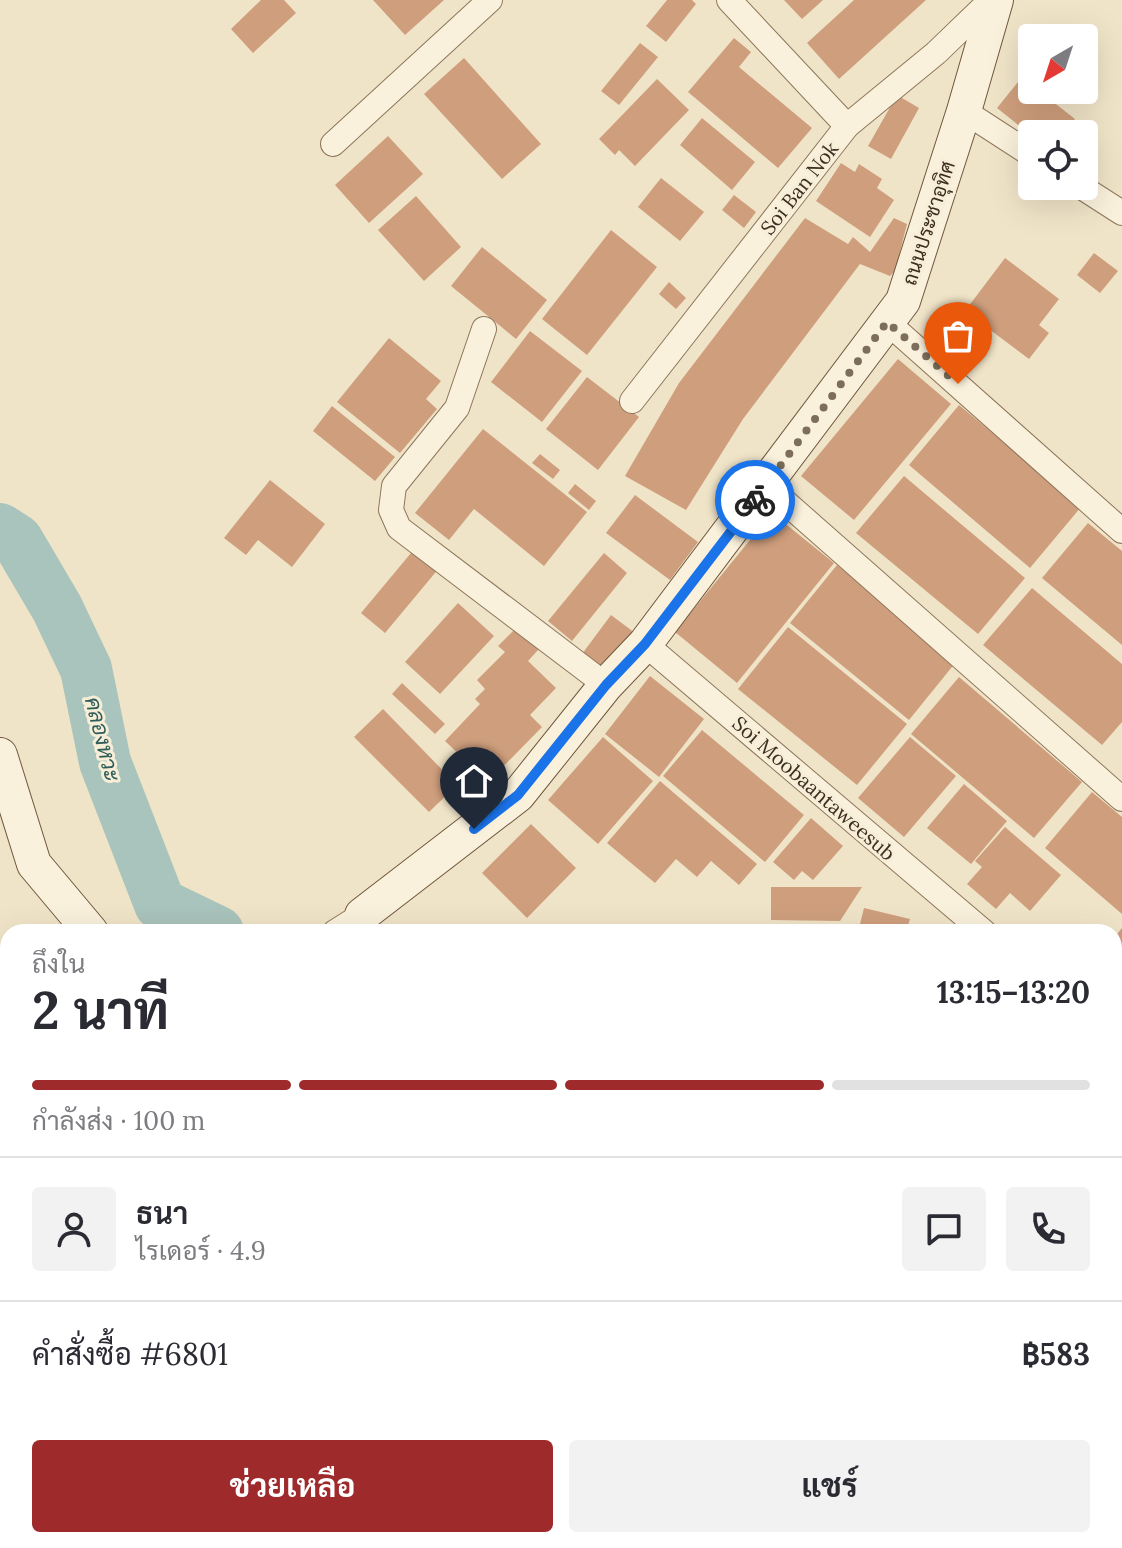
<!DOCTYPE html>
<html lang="th">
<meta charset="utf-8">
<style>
:root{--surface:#fff;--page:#f2f2f3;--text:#2b2b33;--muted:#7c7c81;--line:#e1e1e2;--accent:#9e2a2b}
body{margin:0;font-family:Lora,Sarabun,serif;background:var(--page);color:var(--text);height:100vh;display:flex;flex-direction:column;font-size:30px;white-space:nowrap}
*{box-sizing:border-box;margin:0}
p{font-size:26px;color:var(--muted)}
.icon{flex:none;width:44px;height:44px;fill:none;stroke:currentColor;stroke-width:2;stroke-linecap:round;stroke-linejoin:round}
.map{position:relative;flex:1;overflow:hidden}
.side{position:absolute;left:0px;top:924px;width:1122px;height:624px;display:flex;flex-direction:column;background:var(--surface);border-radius:24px 24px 0 0;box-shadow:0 8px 32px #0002}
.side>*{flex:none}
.needle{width:52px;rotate:219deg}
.buttons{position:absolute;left:1018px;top:24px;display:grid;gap:16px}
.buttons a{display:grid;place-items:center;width:80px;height:80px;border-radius:8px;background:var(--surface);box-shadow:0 8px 32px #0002;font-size:40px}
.pin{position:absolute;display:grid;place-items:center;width:68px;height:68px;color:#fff;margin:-82px -34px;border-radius:50% 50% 50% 0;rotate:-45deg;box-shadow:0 0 8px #0007}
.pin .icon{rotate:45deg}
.courier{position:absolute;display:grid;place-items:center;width:80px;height:80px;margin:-40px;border:6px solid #1a73e8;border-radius:50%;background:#fff;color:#222;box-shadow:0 2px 10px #0007}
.headline em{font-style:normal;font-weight:700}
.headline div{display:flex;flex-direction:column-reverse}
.headline{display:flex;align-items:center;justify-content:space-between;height:136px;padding:0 32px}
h1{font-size:52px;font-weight:700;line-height:60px}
.bar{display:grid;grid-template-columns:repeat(4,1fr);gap:12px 8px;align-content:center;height:96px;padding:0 32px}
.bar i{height:10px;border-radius:6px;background:var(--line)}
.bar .on{background:var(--accent)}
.bar p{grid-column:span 4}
.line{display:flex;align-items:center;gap:20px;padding:0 32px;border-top:2px solid var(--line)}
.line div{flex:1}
.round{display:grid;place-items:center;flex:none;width:84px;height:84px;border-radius:8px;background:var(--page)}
.primary-button{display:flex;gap:16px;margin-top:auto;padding:16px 32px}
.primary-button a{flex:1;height:92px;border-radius:8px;background:var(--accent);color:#fff;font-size:32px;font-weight:700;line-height:92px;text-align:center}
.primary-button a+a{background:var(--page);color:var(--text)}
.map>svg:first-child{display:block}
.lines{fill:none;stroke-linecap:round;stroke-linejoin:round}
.river{stroke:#a9c4bc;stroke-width:52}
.building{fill:#cf9f7d}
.street-casing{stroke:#8d765c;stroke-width:26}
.secondary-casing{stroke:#6f573f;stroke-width:36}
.street{stroke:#faf1dc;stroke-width:24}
.secondary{stroke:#faf1dc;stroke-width:34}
.done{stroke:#7c6e5b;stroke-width:8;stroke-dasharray:0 14.4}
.route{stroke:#1a73e8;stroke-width:10}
.labels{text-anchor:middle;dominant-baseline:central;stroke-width:6;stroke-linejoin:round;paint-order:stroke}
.street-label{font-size:20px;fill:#3d2e20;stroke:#f7eed8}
.water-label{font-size:22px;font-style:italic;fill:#2f5d5a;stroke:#f7eed8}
</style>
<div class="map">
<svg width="1122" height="1548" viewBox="0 0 1122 1548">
<rect width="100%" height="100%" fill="#f0e4c8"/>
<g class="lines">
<!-- river -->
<g class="river">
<path d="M0 529 17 540 57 608 86 669 105 762 160 904 218 932"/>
<path d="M1114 1140 1122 1146"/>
</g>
</g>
<!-- building -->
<g class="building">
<path d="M261 0H284L296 13 253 53 231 29Z"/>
<path d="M373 0H444L405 35Z"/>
<path d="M667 0H692L696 4 666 42 646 26Z"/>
<path d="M784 0H823L802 19Z"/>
<path d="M854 0H926L839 79 807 43Z"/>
<path d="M734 38 751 52 739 67 812 128 778 168 688 92Z"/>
<path d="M640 43 658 57 619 105 601 91Z"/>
<path d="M464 58 541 144 502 179 424 94Z"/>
<path d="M1022 77 1032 85V90H1038L1075 119 1063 134 1032 136 997 108Z"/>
<path d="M657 79 689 110 635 166 619 150 615 155 599 139Z"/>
<path d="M897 95 919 108 891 159 868 146Z"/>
<path d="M702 118 755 162 732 190 680 145Z"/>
<path d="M388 136 423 174 369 223 335 185Z"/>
<path d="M841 163 855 172 859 164 882 179 877 188 894 200 870 237 816 201Z"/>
<path d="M661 178 704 212 680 241 638 207Z"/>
<path d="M734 195 756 212 744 228 722 210Z"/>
<path d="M416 196 461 247 424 281 378 230Z"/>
<path d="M805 218 848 244 853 237 870 252 894 218 907 224 895 271 890 276 860 264 743 419 686 510 625 476 679 383Z"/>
<path d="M611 230 657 267 587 355 542 319Z"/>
<path d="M482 247 547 300 516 339 451 286Z"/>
<path d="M1094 253 1118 271 1100 293 1077 275Z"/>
<path d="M1005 258 1059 299 1039 325 1049 333 1029 359 965 311Z"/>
<path d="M669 282 686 298 676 309 659 294Z"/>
<path d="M530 331 582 371 542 422 491 382Z"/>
<path d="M389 338 441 381 426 399 437 409 400 453 337 402Z"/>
<path d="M898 359 951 404 854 520 801 476Z"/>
<path d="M587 377 639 417 598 470 546 429Z"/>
<path d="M959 405 1081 507 1030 568 909 465Z"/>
<path d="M332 406 395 457 375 481 313 431Z"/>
<path d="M483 429 587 512 544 566 474 509 449 540 415 513Z"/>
<path d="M540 454 560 470 553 479 532 463Z"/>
<path d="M904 476 1025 578 978 634 856 533Z"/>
<path d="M270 480 325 524 292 567 258 540 246 555 224 538Z"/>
<path d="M575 484 596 501 589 510 568 493Z"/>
<path d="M635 495 698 542 670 580 606 533Z"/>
<path d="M772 513 834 563 737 683 675 632Z"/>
<path d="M1088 523 1122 551V645L1042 578Z"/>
<path d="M416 547 440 567 385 633 361 613Z"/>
<path d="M604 553 627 573 572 641 548 621Z"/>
<path d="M837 565 956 662 909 720 790 623Z"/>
<path d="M1032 588 1122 664V722L1102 745 983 645Z"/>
<path d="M458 603 494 636 440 694 405 662Z"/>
<path d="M611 615 635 633 606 671 582 654Z"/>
<path d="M517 627 539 649 528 661 556 688 530 715 542 727 488 782 445 741 480 704 475 699 485 689 477 680 505 652 498 646Z"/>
<path d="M788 627 907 724 857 785 738 689Z"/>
<path d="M650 676 704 719 659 777 605 734Z"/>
<path d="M959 677 1082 782 1034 838 911 734Z"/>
<path d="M402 683 445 724 435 734 392 694Z"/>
<path d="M383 709 457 785 429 812 354 737Z"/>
<path d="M702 730 804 815 765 862 663 776Z"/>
<path d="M603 737 653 781 598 844 548 800Z"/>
<path d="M910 737 956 776 904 837 858 798Z"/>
<path d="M660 781 757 864 739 885 711 861 697 877 676 859 655 883 607 843Z"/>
<path d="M964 784 1007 821 971 864 927 828Z"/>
<path d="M1092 792 1122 817V914L1045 848Z"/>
<path d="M811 818 843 846 813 880 802 871 794 880 773 862Z"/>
<path d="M531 824 576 868 527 918 482 873Z"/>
<path d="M1005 827 1061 875 1030 911 1010 893 996 909 967 884 982 867 975 861Z"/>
<path d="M771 887H862L840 921 771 920Z"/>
<path d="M864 908 910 919 906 932H858Z"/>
<path d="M1122 928V982L1114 975V938Z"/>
<path d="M5 1068 8 1070V1111L0 1104V1074Z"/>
<path d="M0 1367 8 1371V1402L0 1398Z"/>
<path d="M1114 1389 1122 1395V1411L1114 1421Z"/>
<path d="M1114 1483 1122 1490V1545L1120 1548H1064L1056 1540H1114Z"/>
<path d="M931 1540H1002L995 1548H924Z"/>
</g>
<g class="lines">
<!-- street casing -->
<g class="street-casing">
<g id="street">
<path d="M729 0 847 126"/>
<path d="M964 111 1032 155"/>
<path d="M333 144 490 0"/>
<path d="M1080 186 1122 213"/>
<path d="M887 322 1122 531"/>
<path d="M484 329 457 408 394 486 391 510 399 528 606 685"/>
<path d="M632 401 847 126 936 53 991 0"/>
<path d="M766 485 1122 799"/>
<path d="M645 644 984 932"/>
<path d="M335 932 362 915"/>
<path d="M1114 1244 1122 1247"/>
<path d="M1114 1320 1122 1311"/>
<path d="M19 1540 34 1548"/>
<path d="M1025 1540 1034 1548"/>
<path d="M236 1548 242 1540"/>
<path d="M910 1548 918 1540"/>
</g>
</g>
<!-- secondary casing -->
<g class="secondary-casing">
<g id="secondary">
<path d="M0 755 34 864 91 932"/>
<path d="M362 915 518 795 606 685 645 644 903 301 964 111 996 0"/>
<path d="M0 1316 8 1304"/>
</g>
</g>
<!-- street -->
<use href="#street" class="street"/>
<!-- secondary -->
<use href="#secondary" class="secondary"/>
</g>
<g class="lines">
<!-- done -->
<path class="done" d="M755 500 887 322 958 384"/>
<!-- route -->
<path class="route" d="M474 829 518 795 606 685 645 644 755 500"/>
</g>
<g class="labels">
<!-- street labels -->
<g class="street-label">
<text transform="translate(799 188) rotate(-52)">Soi Ban Nok</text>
<text transform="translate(928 223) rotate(-72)">ถนนประชาอุทิศ</text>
<text transform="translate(814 788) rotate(41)">Soi Moobaantaweesub</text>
</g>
<!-- water labels -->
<g class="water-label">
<text transform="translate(103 739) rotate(76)">คลองหวะ</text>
</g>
</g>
</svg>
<div class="buttons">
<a><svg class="needle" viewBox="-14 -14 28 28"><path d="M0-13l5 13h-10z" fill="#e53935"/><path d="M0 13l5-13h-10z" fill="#7c7c81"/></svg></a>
<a><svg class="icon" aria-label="locate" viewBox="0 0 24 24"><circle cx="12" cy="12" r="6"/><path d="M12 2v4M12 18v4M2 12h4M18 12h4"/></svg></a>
</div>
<div class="pin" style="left:958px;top:384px;background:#ea580c"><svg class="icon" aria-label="bag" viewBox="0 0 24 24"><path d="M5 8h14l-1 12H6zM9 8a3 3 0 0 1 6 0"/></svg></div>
<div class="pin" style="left:474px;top:829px;background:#1f2937"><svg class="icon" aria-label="home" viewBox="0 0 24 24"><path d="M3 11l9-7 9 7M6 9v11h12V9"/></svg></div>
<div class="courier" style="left:755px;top:500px"><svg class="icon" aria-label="bike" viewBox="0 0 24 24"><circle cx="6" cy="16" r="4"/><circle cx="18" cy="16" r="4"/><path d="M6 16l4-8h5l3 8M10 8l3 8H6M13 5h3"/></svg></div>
<section class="side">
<div class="headline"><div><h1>2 นาที</h1><p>ถึงใน</p></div><em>13:15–13:20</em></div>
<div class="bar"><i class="on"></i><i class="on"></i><i class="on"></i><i></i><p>กำลังส่ง · 100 m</p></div>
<div class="line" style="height:144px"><a class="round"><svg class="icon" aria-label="person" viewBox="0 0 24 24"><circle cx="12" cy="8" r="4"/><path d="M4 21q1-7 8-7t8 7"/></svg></a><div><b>ธนา</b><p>ไรเดอร์ · 4.9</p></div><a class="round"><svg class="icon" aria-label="chat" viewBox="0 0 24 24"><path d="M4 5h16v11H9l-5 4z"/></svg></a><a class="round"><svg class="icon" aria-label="phone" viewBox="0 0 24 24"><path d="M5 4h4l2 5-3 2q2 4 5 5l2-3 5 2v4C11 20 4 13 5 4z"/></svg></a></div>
<div class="line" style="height:104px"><div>คำสั่งซื้อ #6801</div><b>฿583</b></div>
<div class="primary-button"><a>ช่วยเหลือ</a><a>แชร์</a></div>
</section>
</div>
